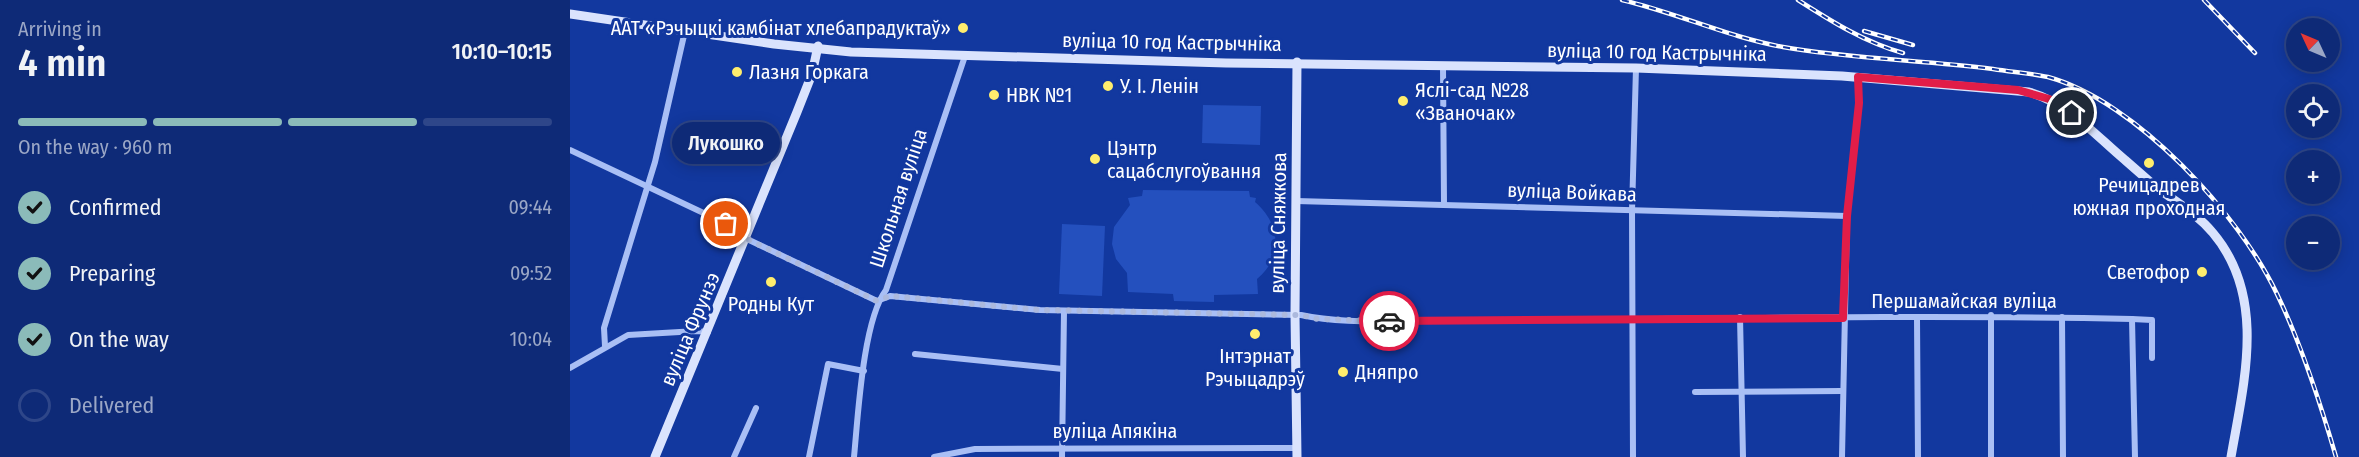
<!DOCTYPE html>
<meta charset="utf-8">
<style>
:root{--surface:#0e2a77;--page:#17327c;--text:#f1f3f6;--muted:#9ba7c6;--line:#2e4689;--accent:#8bbbb9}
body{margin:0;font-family:"Fira Sans Condensed",sans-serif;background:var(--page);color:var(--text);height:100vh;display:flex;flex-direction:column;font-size:22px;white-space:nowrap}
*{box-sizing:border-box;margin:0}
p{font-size:20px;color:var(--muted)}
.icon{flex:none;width:33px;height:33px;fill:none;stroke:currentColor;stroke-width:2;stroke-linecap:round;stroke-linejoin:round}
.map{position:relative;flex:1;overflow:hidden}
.side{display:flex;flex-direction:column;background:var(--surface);width:570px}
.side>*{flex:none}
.needle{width:39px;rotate:314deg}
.controls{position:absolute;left:1716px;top:18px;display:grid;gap:12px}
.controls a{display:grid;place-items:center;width:54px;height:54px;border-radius:50%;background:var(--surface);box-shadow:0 3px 15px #0003,0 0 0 2px var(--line);font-size:30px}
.pin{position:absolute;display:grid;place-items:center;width:51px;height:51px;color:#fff;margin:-26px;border:3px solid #fff;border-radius:50%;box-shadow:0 2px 6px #0007}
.courier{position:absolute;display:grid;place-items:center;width:60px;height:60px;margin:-30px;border:4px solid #e11d48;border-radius:50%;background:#fff;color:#222;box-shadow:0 2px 8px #0007}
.bubble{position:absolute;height:42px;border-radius:21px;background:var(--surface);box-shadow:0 3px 15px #0003,0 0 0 2px var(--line);font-size:20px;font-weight:600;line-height:42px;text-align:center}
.head em{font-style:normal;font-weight:600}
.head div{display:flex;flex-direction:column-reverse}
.head{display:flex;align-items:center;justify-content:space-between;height:102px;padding:0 18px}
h1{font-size:39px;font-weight:600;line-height:45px}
.bar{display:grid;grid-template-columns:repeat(4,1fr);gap:9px 6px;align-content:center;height:72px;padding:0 18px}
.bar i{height:8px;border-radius:4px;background:var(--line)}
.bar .on{background:var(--accent)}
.bar p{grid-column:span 4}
ol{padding:0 18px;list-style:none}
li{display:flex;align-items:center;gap:18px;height:66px}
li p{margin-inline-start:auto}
li .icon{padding:6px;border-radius:50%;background:var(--accent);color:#111;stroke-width:4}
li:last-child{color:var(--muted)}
li i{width:33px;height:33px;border:3px solid var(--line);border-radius:50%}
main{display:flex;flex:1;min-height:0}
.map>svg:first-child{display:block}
.green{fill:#2450be}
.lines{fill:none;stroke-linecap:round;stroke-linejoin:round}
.street{stroke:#a9bff5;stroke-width:6}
.secondary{stroke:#dae3fd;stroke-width:9}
.rail-casing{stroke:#fff;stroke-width:4.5}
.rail{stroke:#12389f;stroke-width:2;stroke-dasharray:7;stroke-linecap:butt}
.done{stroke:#acb9dd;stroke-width:6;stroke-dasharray:0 10.8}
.route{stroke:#e11d48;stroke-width:8}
.poi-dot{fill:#ffed6d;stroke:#12389f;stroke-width:2}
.labels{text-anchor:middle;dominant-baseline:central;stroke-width:6;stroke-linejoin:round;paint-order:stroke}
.poi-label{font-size:20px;fill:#fff;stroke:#12389f;text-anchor:start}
.street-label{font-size:20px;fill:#fff;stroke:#12389f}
</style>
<main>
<section class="side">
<div class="head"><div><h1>4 min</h1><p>Arriving in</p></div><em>10:10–10:15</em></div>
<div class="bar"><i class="on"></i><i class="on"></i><i class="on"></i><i></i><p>On the way · 960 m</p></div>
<ol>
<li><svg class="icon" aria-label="check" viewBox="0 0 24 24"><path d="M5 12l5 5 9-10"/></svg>Confirmed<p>09:44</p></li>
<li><svg class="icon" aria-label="check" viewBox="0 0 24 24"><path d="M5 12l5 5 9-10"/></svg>Preparing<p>09:52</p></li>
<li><svg class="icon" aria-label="check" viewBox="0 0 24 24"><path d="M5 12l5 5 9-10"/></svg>On the way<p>10:04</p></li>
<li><i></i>Delivered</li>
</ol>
</section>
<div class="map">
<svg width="1789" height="457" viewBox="0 0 1789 457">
<rect width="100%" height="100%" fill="#12389f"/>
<!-- green -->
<g class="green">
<path d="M633 105 691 106 690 145 632 143Z"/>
<path d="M573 190 679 191 680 197 686 198 685 202C710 223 714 257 687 279L688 294 644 295V302L604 301 603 294 558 292 557 273 546 259 542 244 544 227 560 205 558 198 572 196Z"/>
<path d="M492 224 535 226 532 296 489 294Z"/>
</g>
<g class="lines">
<!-- street -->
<g class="street">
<path d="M873 67 874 204"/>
<path d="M0 150 178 234"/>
<path d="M726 201 1277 216"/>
<path d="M177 239 307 301 320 296 470 310 731 315C768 323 807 321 845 321 895 320 945 320 995 320 1184 318 1373 315 1562 319L1582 320V358"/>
<path d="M1170 317 1173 457"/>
<path d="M1492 317 1493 457"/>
<path d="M1347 318 1348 457"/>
<path d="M1562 319 1565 457"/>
<path d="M35 346 34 328 85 162 115 31"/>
<path d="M345 354 493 369"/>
<path d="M0 368 58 335 127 331 138 332"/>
<path d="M1125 392 1272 391"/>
<path d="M164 457 186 408"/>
<path d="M239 457 258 364 294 371"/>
<path d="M284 457C288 416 293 320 316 290L395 56"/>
<path d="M364 457 405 449 727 448"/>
<path d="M492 457 494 311"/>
<path d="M1063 457 1062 211 1066 68"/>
<path d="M1272 457 1277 216 1289 103 1288 77"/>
<path d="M1421 457V315"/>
</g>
<!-- secondary -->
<g class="secondary">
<path d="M0 14 204 44 281 52 656 63 1066 68 1272 76 1459 92C1498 103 1525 135 1555 160 1563 167 1571 174 1579 181 1600 199 1625 211 1643 233 1697 297 1674 382 1661 457"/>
<path d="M727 62 725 315 727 457"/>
<path d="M85 457 227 112 242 74 248 46"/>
</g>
<!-- rail casing -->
<g class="rail-casing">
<g id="rail">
<path d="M1052 0C1107 13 1158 37 1213 47 1282 59 1353 60 1423 69 1441 72 1460 73 1478 77 1566 101 1669 214 1707 294 1732 346 1750 402 1766 457"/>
<path d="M1228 0C1261 21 1294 42 1333 53"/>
<path d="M1634 0 1685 53"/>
<path d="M1294 31 1343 45"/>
</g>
</g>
<!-- rail -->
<use href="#rail" class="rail"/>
</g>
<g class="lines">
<!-- done -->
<path class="done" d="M156 224 179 235 177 239 307 301 320 296 470 310 731 315 747 319 819 321"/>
<!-- route -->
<path class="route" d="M819 321 1273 318 1277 216 1289 103 1288 77 1448 90 1479 99 1502 113"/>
</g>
<!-- markers -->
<g class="poi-dot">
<circle cx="393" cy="28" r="6"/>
<circle cx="167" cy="72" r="6"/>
<circle cx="538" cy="86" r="6"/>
<circle cx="424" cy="95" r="6"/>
<circle cx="833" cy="101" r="6"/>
<circle cx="525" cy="159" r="6"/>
<circle cx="1579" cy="163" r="6"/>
<circle cx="1632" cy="272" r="6"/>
<circle cx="201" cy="282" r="6"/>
<circle cx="685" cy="334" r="6"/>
<circle cx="773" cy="372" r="6"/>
</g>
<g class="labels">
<!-- poi labels -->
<g class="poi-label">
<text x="381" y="28" text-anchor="end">ААТ «Рэчыцкі камбінат хлебапрадуктаў»</text>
<text x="179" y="72">Лазня Горкага</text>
<text x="550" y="86">У. І. Ленін</text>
<text x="845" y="90">Яслі-сад №28<tspan x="845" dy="23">«Званочак»</tspan></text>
<text x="436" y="95">НВК №1</text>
<text x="537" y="148">Цэнтр<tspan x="537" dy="23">сацабслугоўвання</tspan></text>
<text x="1579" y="185" text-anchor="middle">Речицадрев<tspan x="1579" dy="23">южная проходная</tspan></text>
<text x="1620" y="272" text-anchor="end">Светофор</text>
<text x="201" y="304" text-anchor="middle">Родны Кут</text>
<text x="685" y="356" text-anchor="middle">Інтэрнат<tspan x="685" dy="23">Рэчыцадрэў</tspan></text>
<text x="785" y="372">Дняпро</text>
</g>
<!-- street labels -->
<g class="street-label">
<text transform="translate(602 42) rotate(1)">вуліца 10 год Кастрычніка</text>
<text transform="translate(1087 52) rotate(1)">вуліца 10 год Кастрычніка</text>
<text transform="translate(1002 192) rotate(2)">вуліца Войкава</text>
<text transform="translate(328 198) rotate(-72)">Школьная вуліца</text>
<text transform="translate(708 223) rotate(-89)">вуліца Сняжкова</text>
<text x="1394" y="301">Першамайская вуліца</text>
<text transform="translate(120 329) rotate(-67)">вуліца Фрунзэ</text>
<text x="545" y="431">вуліца Апякіна</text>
</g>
</g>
</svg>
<div class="controls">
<a><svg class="needle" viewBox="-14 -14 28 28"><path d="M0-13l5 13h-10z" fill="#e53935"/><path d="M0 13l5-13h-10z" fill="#9ba7c6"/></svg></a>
<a><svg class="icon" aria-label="locate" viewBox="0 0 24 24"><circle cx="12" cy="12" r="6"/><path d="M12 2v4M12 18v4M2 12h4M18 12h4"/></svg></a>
<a>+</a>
<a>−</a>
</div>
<div class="pin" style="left:156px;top:224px;background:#ea580c"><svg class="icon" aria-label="bag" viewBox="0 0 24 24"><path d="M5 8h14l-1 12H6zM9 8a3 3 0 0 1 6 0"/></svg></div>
<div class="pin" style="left:1502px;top:113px;background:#1f2937"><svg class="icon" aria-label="home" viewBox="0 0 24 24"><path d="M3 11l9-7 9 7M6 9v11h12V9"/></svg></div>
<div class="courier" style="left:819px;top:321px"><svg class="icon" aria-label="car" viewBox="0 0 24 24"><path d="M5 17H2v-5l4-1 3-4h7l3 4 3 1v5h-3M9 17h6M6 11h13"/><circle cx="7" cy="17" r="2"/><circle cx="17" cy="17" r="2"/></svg></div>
<div class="bubble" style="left:102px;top:122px;width:108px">Лукошко</div>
</div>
</main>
